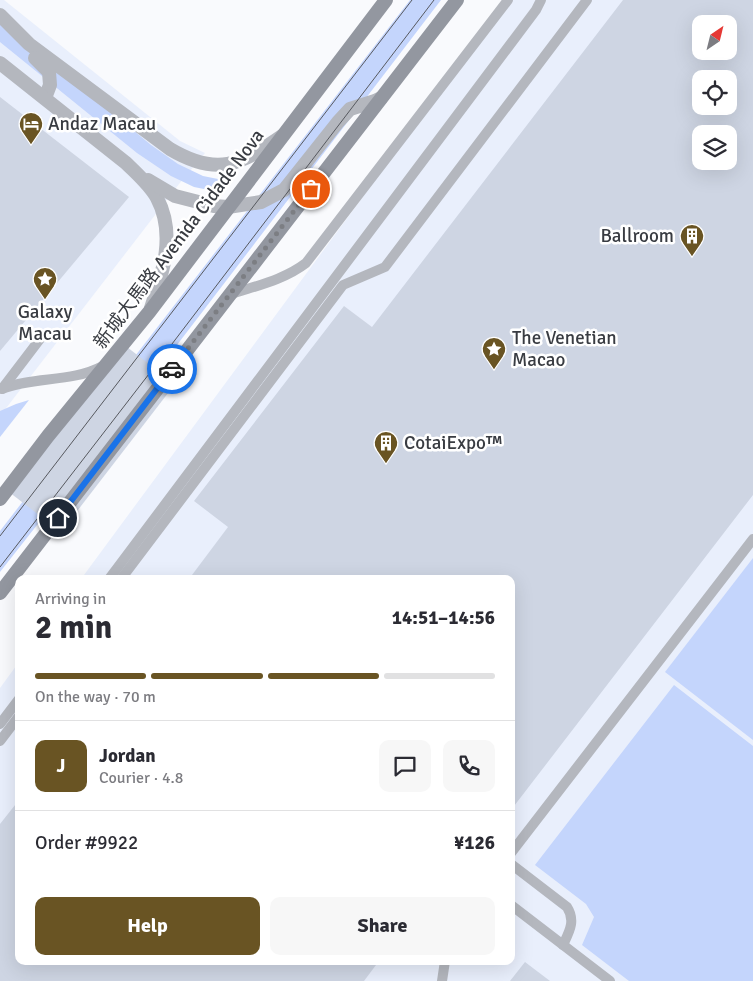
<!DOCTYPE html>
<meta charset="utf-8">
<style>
:root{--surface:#fff;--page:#f7f7f7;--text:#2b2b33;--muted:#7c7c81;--line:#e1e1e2;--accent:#695423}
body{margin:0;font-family:Signika,"Noto Sans SC",sans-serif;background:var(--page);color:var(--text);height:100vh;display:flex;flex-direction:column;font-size:19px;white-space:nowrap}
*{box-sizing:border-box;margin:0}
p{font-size:16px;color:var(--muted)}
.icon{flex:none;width:28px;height:28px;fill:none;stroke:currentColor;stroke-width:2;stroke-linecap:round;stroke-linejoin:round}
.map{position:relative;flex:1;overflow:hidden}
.drawer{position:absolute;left:15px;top:575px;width:500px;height:390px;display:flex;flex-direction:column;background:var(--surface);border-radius:10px;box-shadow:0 5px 20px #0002}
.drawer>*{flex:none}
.needle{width:32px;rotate:35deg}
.tools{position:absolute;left:692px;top:15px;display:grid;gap:10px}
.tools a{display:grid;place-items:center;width:45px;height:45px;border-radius:10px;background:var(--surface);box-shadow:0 5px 20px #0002;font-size:25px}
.pin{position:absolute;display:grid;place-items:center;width:42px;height:42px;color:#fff;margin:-21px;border:2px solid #fff;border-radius:50%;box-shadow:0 1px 5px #0007}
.courier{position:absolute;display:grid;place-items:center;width:50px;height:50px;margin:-25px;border:4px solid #1a73e8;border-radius:50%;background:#fff;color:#222;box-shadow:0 1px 6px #0007}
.summary em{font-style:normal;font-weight:700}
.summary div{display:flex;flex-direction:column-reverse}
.summary{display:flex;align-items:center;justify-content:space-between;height:85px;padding:0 20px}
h1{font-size:32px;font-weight:700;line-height:38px}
.bar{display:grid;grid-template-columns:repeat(4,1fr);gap:8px 5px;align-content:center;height:60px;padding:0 20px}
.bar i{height:6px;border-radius:4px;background:var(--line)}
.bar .on{background:var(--accent)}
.bar p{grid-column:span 4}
.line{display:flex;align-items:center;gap:12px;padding:0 20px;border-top:1px solid var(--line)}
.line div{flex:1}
.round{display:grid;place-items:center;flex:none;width:52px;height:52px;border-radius:10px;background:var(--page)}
.action{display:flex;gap:10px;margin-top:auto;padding:10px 20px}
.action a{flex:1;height:58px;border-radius:10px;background:var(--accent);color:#fff;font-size:20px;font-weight:700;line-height:58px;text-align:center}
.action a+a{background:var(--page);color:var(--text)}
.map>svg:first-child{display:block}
.built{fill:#e9effc;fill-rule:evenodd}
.green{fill:#c4d5fc}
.building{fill:#ced5e3;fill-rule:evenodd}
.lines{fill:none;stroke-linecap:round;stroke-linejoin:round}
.service{stroke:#b4b7be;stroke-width:10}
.minor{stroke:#b4b7be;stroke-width:14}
.secondary{stroke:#9397a0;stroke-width:14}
.tram{stroke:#57595f;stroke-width:1}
.done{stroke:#7c7e83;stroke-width:5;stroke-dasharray:0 9}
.route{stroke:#1a73e8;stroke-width:6}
.labels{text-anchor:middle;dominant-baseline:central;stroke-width:5;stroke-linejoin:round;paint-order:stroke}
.poi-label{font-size:19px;fill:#393c42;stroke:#fff;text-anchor:start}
.street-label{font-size:19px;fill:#393c42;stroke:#fff}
</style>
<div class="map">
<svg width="753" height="981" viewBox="0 0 753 981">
<rect width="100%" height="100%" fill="#f9fafd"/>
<!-- built -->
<g class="built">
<path d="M0 0H4L180 141 205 153 179 184 0 416Z"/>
<path d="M508 0H753V981H0V688L19 662V961H511V579H81ZM701 24H729V51H701ZM701 79H729V106H701ZM701 134H729V161H701Z"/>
</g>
<!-- green -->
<g class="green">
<path d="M410 0H441L115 426 0 572V531Z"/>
<path d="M0 20 151 145 178 164 203 176 223 180 222 185 209 190 194 187 171 176 137 153 0 42Z"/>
<path d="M29 400 0 437V411L16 404Z"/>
<path d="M753 558V740L665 672Z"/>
<path d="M674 685 753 746V981H629L582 945 594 917 586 904 535 865Z"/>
</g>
<!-- building -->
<g class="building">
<path d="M623 0H753V495L511 810V579H189L228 527 194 501 344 306 372 327ZM701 24H729V51H701ZM701 79H729V106H701ZM701 134H729V161H701Z"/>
<path d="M0 97 129 197 0 351Z"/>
<path d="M123 344 175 384 61 532 9 492Z"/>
<path d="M19 800V961H379L364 981H0V824Z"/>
<path d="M525 962 550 981H510Z"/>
</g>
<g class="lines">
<!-- service -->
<g class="service">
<path d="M229 295C255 286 284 280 306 263L508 0"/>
<path d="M2 389C35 376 71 383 103 366"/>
<path d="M2 389 40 339"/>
<path d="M109 579 536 10 541 0"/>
<path d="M121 579 343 285 385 267 587 0"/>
<path d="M0 724 19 699"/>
<path d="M0 741 19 716"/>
<path d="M511 853 753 539"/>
<path d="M511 864 567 907C576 921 569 932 563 945"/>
<path d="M511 905 610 981"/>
<path d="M442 981 445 961"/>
</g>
<!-- minor -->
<g class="minor">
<path d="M0 15 29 44 170 149C217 177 240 165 282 136"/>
<path d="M35 58 49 72 50 85 45 98"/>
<path d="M0 63 126 163C137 174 150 185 157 198 176 234 163 272 151 308"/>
<path d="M148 180 175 196 214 206 228 207 261 202 284 190 338 122 350 109 375 101 381 98"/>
</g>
<!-- secondary -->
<g class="secondary">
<path d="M0 499 48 436 150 311 386 0"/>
<path d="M0 593 457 0"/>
</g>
<!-- tram -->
<g class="tram">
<path d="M0 536 412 0"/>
<path d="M0 567 159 361 434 0"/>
</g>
</g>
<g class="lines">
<!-- done -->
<path class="done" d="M172 369 311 189"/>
<!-- route -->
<path class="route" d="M58 518 172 369"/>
</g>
<!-- icons -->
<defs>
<g id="hotel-pin" transform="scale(1.25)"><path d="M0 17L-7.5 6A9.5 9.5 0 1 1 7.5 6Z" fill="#695423" stroke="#fff"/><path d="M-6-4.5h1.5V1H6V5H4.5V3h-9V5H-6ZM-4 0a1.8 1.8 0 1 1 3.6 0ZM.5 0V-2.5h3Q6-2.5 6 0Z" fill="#fff"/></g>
<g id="building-pin" transform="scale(1.25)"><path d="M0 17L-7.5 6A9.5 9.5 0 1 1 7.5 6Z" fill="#695423" stroke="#fff"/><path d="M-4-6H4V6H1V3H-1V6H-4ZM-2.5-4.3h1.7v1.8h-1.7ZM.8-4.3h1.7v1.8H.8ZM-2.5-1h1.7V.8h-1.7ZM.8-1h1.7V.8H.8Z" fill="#fff"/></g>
<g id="sight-pin" transform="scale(1.25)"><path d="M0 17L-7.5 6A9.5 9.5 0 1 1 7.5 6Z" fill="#695423" stroke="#fff"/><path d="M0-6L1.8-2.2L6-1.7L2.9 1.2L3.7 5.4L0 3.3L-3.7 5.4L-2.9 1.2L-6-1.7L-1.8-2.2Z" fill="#fff"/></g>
</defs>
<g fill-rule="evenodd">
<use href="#hotel-pin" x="31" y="124"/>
<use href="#building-pin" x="692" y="236"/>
<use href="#sight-pin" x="45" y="279"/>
<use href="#sight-pin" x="494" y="349"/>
<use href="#building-pin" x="386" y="443"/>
</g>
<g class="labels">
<!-- poi labels -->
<g class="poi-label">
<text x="48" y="124">Andaz Macau</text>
<text x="674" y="236" text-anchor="end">Ballroom</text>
<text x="45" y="312" text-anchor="middle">Galaxy<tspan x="45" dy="22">Macau</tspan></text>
<text x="512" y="338">The Venetian<tspan x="512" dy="22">Macao</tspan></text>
<text x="404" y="443">CotaiExpo™</text>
</g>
<!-- street labels -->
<g class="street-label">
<text transform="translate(179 239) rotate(-53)">新城大馬路 Avenida Cidade Nova</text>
</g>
</g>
</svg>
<div class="tools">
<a><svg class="needle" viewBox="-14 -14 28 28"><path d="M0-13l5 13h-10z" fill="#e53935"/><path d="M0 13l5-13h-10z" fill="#7c7c81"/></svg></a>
<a><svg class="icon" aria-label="locate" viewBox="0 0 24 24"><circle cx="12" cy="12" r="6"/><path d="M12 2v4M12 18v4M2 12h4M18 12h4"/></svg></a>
<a><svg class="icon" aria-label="layers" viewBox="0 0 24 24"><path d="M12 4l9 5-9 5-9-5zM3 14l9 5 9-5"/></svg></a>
</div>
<div class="pin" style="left:311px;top:189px;background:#ea580c"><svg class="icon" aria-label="bag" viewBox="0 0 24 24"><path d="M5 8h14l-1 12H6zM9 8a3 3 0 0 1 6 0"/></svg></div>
<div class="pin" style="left:58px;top:518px;background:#1f2937"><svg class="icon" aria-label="home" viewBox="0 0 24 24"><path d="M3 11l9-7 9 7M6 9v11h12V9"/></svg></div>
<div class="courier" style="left:172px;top:369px"><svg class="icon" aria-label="car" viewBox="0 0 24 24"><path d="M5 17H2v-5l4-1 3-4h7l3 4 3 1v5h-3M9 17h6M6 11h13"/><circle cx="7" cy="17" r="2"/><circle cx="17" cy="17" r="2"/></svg></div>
<section class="drawer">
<div class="summary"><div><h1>2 min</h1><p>Arriving in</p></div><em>14:51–14:56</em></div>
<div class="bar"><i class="on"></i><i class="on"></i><i class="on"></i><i></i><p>On the way · 70 m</p></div>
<div class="line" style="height:90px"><b class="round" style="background:var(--accent);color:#fff">J</b><div><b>Jordan</b><p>Courier · 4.8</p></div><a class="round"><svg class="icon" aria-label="chat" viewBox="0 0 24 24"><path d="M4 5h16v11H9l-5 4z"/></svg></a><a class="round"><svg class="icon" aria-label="phone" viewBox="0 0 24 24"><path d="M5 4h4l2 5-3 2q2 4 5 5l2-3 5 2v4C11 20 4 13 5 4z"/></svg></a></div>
<div class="line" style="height:65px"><div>Order #9922</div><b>¥126</b></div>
<div class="action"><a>Help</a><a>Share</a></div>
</section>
</div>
